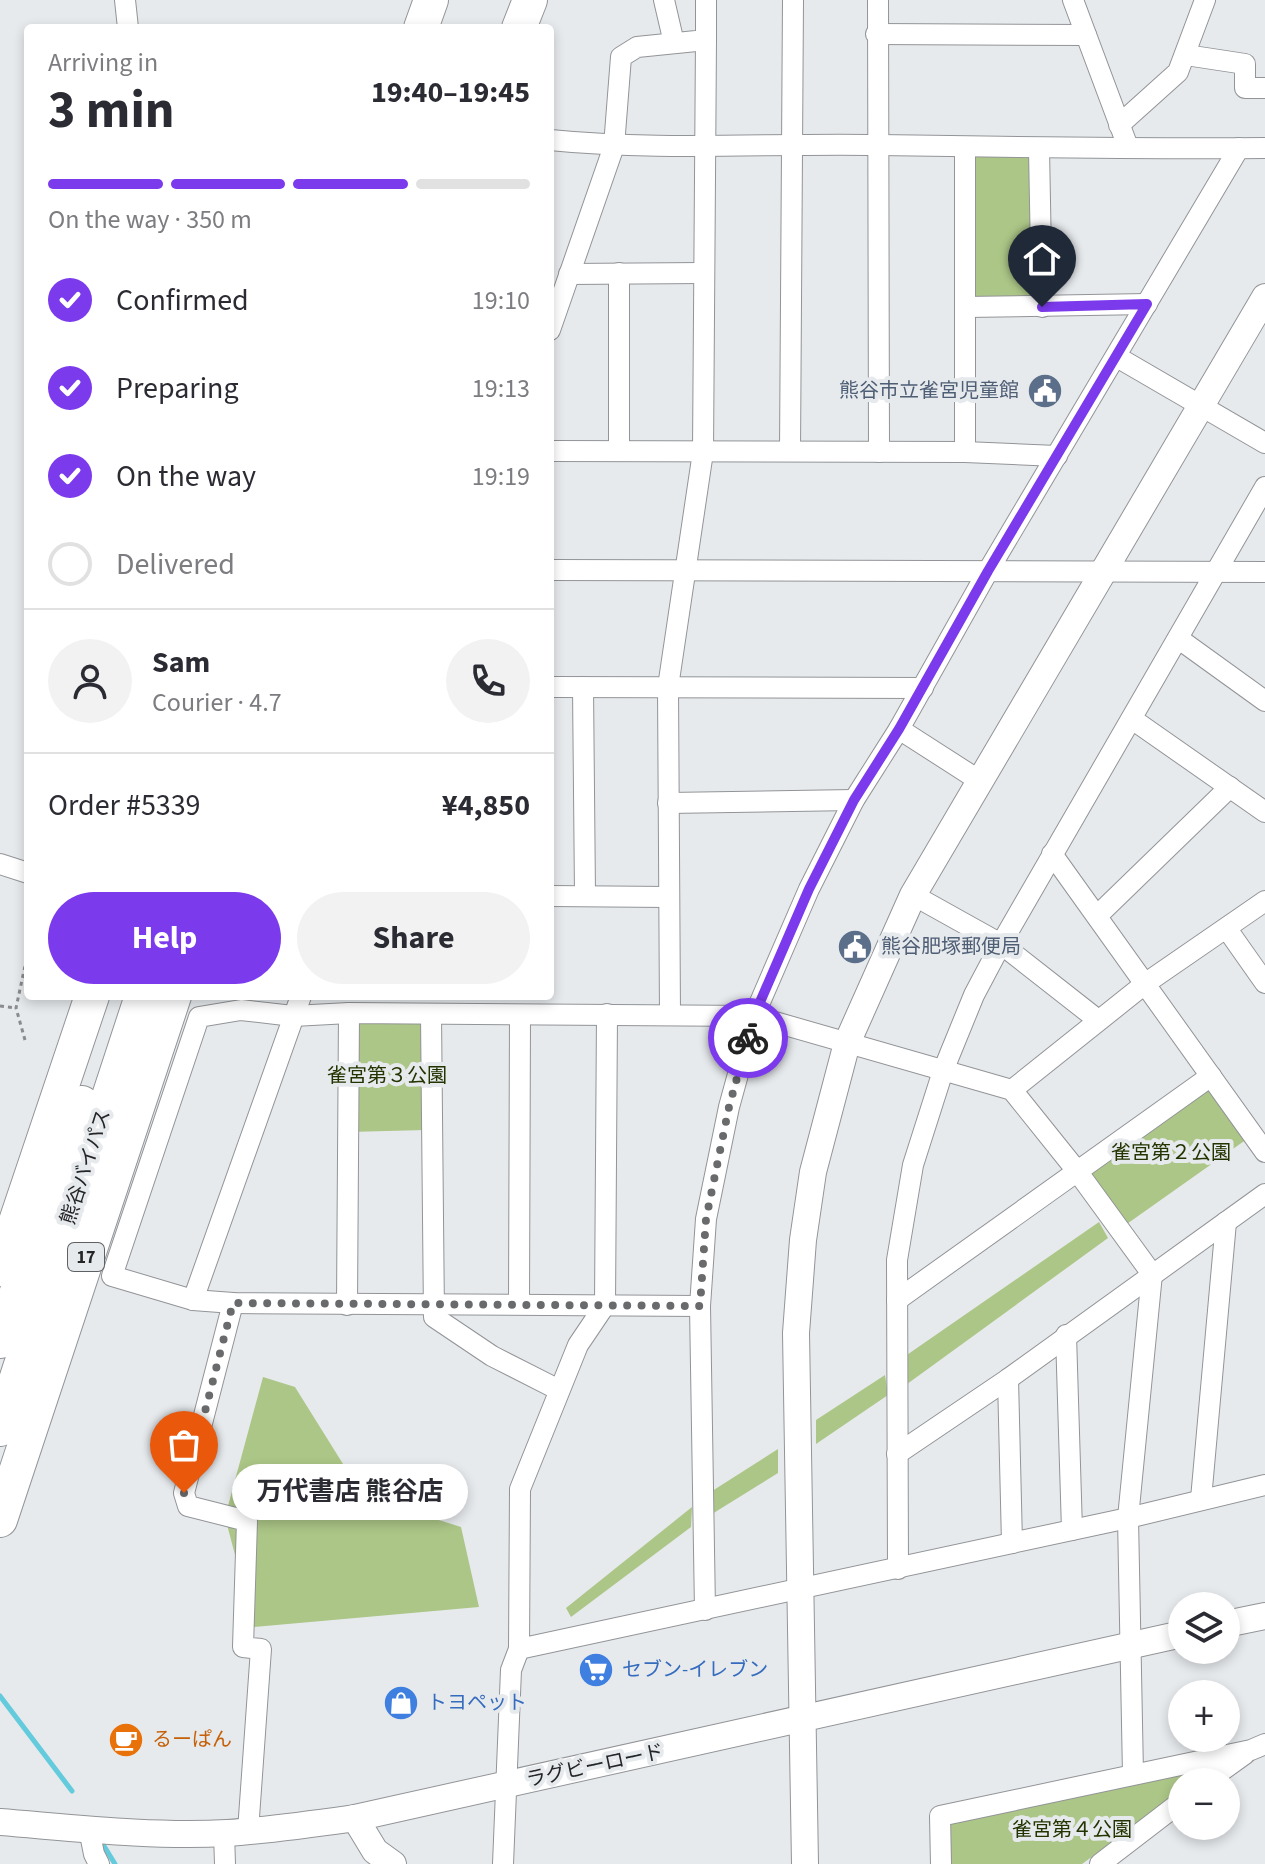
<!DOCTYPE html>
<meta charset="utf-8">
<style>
:root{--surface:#fff;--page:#f2f2f3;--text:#2b2b33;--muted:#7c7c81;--line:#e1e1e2;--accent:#7c3aed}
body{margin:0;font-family:"Source Sans 3","Noto Sans JP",sans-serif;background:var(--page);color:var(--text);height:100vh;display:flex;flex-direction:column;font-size:30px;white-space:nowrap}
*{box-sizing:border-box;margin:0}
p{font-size:26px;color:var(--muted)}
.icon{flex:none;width:44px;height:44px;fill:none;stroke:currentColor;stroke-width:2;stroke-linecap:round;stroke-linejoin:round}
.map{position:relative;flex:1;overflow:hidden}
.panel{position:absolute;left:24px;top:24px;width:530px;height:976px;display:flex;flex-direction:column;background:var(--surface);border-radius:8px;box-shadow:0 4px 12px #0003}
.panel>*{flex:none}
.tools{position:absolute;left:1168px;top:1592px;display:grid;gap:16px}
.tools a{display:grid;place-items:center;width:72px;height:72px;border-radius:50%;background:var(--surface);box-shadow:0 4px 12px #0003;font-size:40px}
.pin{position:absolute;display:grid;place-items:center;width:68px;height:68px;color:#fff;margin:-82px -34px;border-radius:50% 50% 50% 0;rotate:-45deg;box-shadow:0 0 8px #0007}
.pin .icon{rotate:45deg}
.courier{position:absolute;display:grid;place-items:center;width:80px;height:80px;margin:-40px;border:6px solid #7c3aed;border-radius:50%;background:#fff;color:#222;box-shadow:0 2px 10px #0007}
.bubble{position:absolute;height:56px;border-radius:28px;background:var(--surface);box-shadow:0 4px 12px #0003;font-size:26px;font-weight:700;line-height:56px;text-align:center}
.overview em{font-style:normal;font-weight:700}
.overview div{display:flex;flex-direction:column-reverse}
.overview{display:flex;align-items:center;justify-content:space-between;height:136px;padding:0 24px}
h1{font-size:52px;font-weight:700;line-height:60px}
.bar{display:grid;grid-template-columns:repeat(4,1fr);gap:12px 8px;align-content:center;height:96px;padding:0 24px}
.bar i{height:10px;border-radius:6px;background:var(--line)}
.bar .active{background:var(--accent)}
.bar p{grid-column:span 4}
.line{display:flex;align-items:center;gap:20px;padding:0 24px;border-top:2px solid var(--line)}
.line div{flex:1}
.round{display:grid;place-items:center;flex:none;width:84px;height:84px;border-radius:42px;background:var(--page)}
ol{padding:0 24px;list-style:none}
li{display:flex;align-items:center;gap:24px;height:88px}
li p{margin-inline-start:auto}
li .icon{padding:8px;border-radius:50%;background:var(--accent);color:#fff;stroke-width:4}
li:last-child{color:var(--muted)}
li i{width:44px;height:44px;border:4px solid var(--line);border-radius:50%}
.cta{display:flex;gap:16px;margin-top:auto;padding:16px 24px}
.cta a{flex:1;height:92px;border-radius:48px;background:var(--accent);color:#fff;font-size:32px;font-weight:700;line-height:92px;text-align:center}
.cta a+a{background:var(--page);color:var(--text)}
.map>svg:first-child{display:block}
.green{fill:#acc687}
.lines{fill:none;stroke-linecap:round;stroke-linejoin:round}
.stream{stroke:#63cbdc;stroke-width:5}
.minor-casing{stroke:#929497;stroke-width:22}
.tertiary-casing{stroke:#929497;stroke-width:28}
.trunk-casing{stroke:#929497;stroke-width:36}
.path{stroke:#898b8d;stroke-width:3;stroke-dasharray:4 4;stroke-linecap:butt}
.minor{stroke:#fff;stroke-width:20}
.tertiary{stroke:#fff;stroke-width:26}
.trunk{stroke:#fff;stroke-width:34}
.done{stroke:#686a6c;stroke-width:8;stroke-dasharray:0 14.4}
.route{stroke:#7c3aed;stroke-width:10}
.labels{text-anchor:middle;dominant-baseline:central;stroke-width:8;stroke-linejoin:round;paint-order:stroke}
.shield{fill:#e7eaed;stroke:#5e6062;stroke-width:2}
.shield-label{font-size:18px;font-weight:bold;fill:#242526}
.service-label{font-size:20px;fill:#4e5e75;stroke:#e7eaed;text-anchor:end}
.park-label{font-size:20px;fill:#233400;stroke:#e7eaed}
.street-label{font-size:20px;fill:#242526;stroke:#e7eaed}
.shop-label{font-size:20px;fill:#366cbe;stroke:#e7eaed;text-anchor:start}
.food-label{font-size:20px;fill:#c56008;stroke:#e7eaed;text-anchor:start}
</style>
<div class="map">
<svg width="1265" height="1864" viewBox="0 0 1265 1864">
<rect width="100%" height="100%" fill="#e7eaed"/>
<!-- green -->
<g class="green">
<path d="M1039 155 1036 299H972V157Z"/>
<path d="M348 1019 426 1021V1130L348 1132Z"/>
<path d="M1207 1087 1247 1139 1124 1226 1087 1171Z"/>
<path d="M1099 1222 1108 1238 903 1387 901 1359Z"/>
<path d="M885 1375 888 1395 816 1444V1420Z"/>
<path d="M263 1377 295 1387 363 1496 461 1527 479 1607 254 1627 225 1517Z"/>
<path d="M778 1449V1473L712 1514 709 1493Z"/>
<path d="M692 1507 691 1527 571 1617 566 1608Z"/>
<path d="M1219 1763 1194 1782H1182V1791L1082 1864H950L949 1822Z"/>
</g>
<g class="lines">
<!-- stream -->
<g class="stream">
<path d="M0 1696 72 1791"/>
<path d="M104 1846 115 1864"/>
</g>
<!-- minor casing -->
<g class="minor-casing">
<g id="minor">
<path d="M125 0 128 28"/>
<path d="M664 0 674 43"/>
<path d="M878 0 879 452"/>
<path d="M1073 0 1128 147"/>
<path d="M876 34 1086 35"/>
<path d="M1186 55 1245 64V88H1265"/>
<path d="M1119 125 1178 72 1205 0"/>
<path d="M550 140C659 151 768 143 877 145 1006 147 1136 149 1265 148"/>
<path d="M965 148V452"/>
<path d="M1039 149 1042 307"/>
<path d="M619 273V450"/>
<path d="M569 274 703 273"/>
<path d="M966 307 1147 304"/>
<path d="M550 330 614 146 621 57 637 47 706 40V0"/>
<path d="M1117 357 1265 443"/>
<path d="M550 451 965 452 1057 456"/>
<path d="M790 451 793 0"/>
<path d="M550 570 1265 572"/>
<path d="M1179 639 1265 701"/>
<path d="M550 687 923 688"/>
<path d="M583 687 585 895"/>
<path d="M1132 719 1265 812"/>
<path d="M980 781 899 729 988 571 1239 148"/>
<path d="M668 803 854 800"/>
<path d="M1052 854 1265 1152"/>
<path d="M0 864 28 873"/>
<path d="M913 895 1001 944 1098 1020"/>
<path d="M550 896 668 897"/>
<path d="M1098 915 1230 787"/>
<path d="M1227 929 1265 983"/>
<path d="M670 1014 668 687 703 452 706 40"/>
<path d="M431 1015 434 1317 492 1356 559 1390"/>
<path d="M1012 1090 1146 983 1265 901"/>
<path d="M193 1300 301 996"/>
<path d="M897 1300 1211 1076"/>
<path d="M233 1303 184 1493 188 1506 247 1521 243 1647 261 1649 248 1831"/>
<path d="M519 1304 520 1016"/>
<path d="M347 1305 349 1013"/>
<path d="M700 1306 233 1303 193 1300 112 1276 199 1017 241 1010 293 1016 349 1013 754 1016 1012 1090 1077 1171 1152 1274 1128 1518 1133 1774"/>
<path d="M1066 1335 1072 1530"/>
<path d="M1008 1379 1012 1543"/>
<path d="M897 1454 1008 1379 1265 1194"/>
<path d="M1201 1499 1226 1222"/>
<path d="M898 1569 897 1260 913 1165 943 1071 974 995 1001 944 1265 487"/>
<path d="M705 1610 700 1306 706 1219 729 1107 754 1016 809 889 854 800 899 729"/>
<path d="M519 1649 1128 1518 1265 1485"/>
<path d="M1206 1782 1245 1754"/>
<path d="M89 1829 94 1854 99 1864"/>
<path d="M224 1833 225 1864"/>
<path d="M503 1864 511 1670 519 1649 520 1489 578 1345 605 1305 607 1014"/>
<path d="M941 1864 940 1816 1251 1750 1265 1744"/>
<path d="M1100 1864 1182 1801"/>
</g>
</g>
<!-- tertiary casing -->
<g class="tertiary-casing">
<g id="tertiary">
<path d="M1226 1624 1265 1616"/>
<path d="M355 1818 375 1851 393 1864"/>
<path d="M0 1822C75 1828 152 1837 227 1833 270 1830 312 1824 355 1818L1182 1634"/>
<path d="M805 1864 796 1333 803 1240 813 1172 847 1043 913 895 1265 297"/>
</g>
</g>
<!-- trunk casing -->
<g class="trunk-casing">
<g id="trunk">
<path d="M421 28 431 0"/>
<path d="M519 28 530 0"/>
<path d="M0 1269 92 996"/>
<path d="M0 1341 82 1103"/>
<path d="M0 1429 142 996"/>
<path d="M0 1520 174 996"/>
</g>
</g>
<!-- path -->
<g class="path">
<path d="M0 1006 16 1008"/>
<path d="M25 1040 16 1008 28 952"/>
</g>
<!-- minor -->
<use href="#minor" class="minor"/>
<!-- tertiary -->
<use href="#tertiary" class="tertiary"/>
<!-- trunk -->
<use href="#trunk" class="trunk"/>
</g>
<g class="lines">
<!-- done -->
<path class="done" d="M184 1493 233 1303 700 1306 706 1219 729 1107 748 1038"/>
<!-- route -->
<path class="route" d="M748 1038 754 1016 809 889 854 800 899 729 988 571 1147 304 1042 307"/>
</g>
<!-- icons -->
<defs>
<g id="civic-disc" transform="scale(1.8)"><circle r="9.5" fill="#5c6f8a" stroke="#e7eaed"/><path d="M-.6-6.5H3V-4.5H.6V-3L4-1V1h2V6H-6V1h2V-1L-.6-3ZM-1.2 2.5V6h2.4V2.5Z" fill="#fff"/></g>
<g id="supermarket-disc" transform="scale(1.8)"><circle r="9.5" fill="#3f7fe0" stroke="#e7eaed"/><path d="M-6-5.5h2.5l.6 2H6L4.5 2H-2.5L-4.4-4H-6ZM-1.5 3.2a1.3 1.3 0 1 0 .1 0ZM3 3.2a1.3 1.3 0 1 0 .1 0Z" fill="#fff"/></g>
<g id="shop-disc" transform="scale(1.8)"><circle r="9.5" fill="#3f7fe0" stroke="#e7eaed"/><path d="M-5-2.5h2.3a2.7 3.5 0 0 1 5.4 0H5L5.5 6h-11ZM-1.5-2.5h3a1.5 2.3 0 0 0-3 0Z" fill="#fff"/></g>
<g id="cafe-disc" transform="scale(1.8)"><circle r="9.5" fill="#e8710a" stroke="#e7eaed"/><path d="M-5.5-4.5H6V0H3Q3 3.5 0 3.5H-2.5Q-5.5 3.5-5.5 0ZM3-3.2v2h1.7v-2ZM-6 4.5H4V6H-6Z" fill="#fff"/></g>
</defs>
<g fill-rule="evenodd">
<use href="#civic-disc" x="1045" y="391"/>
<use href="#civic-disc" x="855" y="947"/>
<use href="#supermarket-disc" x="596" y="1670"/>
<use href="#shop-disc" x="401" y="1703"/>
<use href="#cafe-disc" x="126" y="1740"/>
</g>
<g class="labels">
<!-- shield labels -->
<rect class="shield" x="68" y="1243" width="36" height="28" rx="6"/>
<g class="shield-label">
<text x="86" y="1257">17</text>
</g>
<!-- service labels -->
<g class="service-label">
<text x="1019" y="391">熊谷市立雀宮児童館</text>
<text x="881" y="947" text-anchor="start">熊谷肥塚郵便局</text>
</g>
<!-- park labels -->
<g class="park-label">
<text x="387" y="1076">雀宮第３公園</text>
<text x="1171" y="1153">雀宮第２公園</text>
<text x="1072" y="1830">雀宮第４公園</text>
</g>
<!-- street labels -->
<g class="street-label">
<text transform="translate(86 1167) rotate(-72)">熊谷バイパス</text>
<text transform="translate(595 1766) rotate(-12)">ラグビーロード</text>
</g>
<!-- shop labels -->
<g class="shop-label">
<text x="622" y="1670">セブン-イレブン</text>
<text x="427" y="1703">トヨペット</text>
</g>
<!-- food labels -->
<g class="food-label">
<text x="152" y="1740">るーぱん</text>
</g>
</g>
</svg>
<div class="tools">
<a><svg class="icon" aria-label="layers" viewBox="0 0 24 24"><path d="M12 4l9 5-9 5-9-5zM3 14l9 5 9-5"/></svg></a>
<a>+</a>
<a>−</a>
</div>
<div class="pin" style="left:184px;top:1493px;background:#ea580c"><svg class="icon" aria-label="bag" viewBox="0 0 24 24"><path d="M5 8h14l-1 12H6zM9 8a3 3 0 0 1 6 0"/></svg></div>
<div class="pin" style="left:1042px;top:307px;background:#1f2937"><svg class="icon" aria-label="home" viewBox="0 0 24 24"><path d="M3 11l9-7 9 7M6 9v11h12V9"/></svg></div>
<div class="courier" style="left:748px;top:1038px"><svg class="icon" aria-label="bike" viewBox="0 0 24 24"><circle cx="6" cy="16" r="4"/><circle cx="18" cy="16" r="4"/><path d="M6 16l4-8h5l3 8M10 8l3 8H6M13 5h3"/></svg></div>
<div class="bubble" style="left:232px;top:1464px;width:236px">万代書店 熊谷店</div>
<section class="panel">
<div class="overview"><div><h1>3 min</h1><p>Arriving in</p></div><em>19:40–19:45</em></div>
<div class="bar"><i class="active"></i><i class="active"></i><i class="active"></i><i></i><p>On the way · 350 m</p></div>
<ol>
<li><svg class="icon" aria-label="check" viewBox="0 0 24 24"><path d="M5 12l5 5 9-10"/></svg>Confirmed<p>19:10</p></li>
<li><svg class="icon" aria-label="check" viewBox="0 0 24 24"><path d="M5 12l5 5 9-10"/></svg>Preparing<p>19:13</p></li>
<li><svg class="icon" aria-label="check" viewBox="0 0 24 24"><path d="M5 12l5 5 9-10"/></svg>On the way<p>19:19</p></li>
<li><i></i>Delivered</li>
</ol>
<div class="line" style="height:144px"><a class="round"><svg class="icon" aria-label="person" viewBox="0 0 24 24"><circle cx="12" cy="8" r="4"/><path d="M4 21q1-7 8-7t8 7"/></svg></a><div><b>Sam</b><p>Courier · 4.7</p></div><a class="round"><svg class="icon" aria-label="phone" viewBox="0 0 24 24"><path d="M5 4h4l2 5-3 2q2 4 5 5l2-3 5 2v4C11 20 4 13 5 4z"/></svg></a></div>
<div class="line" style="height:104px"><div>Order #5339</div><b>¥4,850</b></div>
<div class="cta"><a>Help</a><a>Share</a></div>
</section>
</div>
